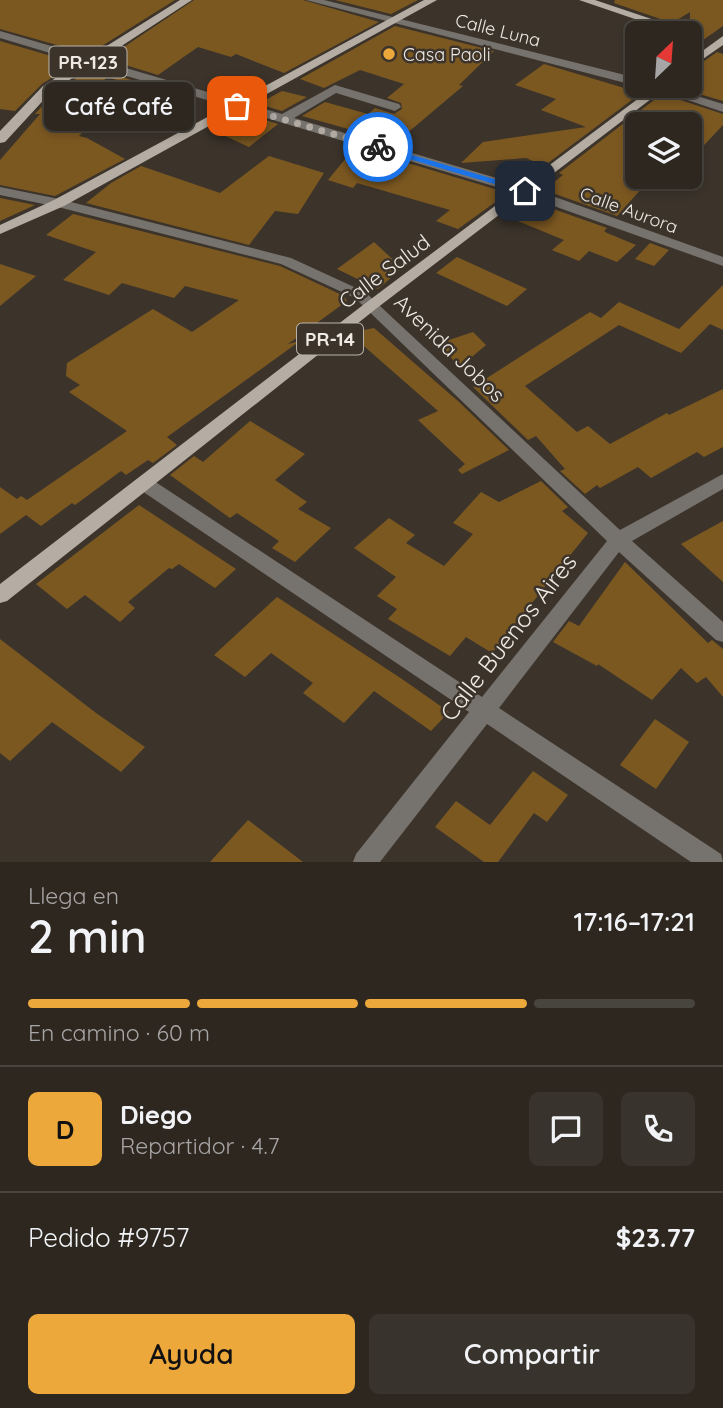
<!DOCTYPE html>
<html lang="es">
<meta charset="utf-8">
<style>
:root{--surface:#2d2720;--page:#39332d;--text:#f1f3f6;--muted:#a7a5a5;--line:#48443e;--accent:#eda83b}
body{margin:0;font-family:Quicksand,sans-serif;background:var(--page);color:var(--text);height:100vh;display:flex;flex-direction:column;font-size:26px;white-space:nowrap}
*{box-sizing:border-box;margin:0}
p{font-size:23px;color:var(--muted)}
.icon{flex:none;width:38px;height:38px;fill:none;stroke:currentColor;stroke-width:2;stroke-linecap:round;stroke-linejoin:round}
.map{position:relative;height:862px;overflow:hidden}
.drawer{display:flex;flex-direction:column;background:var(--surface);flex:1}
.drawer>*{flex:none}
.needle{width:46px;rotate:25deg}
.controls{position:absolute;left:625px;top:21px;display:grid;gap:14px}
.controls a{display:grid;place-items:center;width:77px;height:77px;border-radius:10px;background:var(--surface);box-shadow:0 4px 10px #0003,0 0 0 2px var(--line);font-size:35px}
.pin{position:absolute;display:grid;place-items:center;width:60px;height:60px;color:#fff;margin:-30px;border-radius:14px;box-shadow:0 4px 10px #0006}
.courier{position:absolute;display:grid;place-items:center;width:70px;height:70px;margin:-35px;border:5px solid #1a73e8;border-radius:50%;background:#fff;color:#222;box-shadow:0 2px 9px #0007}
.bubble{position:absolute;height:49px;border-radius:10px;background:var(--surface);box-shadow:0 4px 10px #0003,0 0 0 2px var(--line);font-size:23px;font-weight:600;line-height:49px;text-align:center}
.headline em{font-style:normal;font-weight:600}
.headline div{display:flex;flex-direction:column-reverse}
.headline{display:flex;align-items:center;justify-content:space-between;height:119px;padding:0 28px}
h1{font-size:46px;font-weight:600;line-height:52px}
.bar{display:grid;grid-template-columns:repeat(4,1fr);gap:10px 7px;align-content:center;height:84px;padding:0 28px}
.bar i{height:9px;border-radius:5px;background:var(--line)}
.bar .selected{background:var(--accent)}
.bar p{grid-column:span 4}
.line{display:flex;align-items:center;gap:18px;padding:0 28px;border-top:2px solid var(--line)}
.line div{flex:1}
.round{display:grid;place-items:center;flex:none;width:74px;height:74px;border-radius:10px;background:var(--page)}
.button{display:flex;gap:14px;margin-top:auto;padding:14px 28px}
.button a{flex:1;height:80px;border-radius:10px;background:var(--accent);color:#111;font-size:28px;font-weight:600;line-height:80px;text-align:center}
.button a+a{background:var(--page);color:var(--text)}
.map>svg:first-child{display:block}
.building{fill:#7c5821}
.lines{fill:none;stroke-linecap:round;stroke-linejoin:round}
.street{fill:#76726d;fill-rule:evenodd}
.primary{fill:#b5ada3;fill-rule:evenodd}
.route{fill:#1a73e8}
.done{stroke:#b0aaa3;stroke-width:7;stroke-dasharray:0 12.6}
.poi-dot{fill:#eda83b;stroke:#3c342b;stroke-width:2.5}
.labels{text-anchor:middle;dominant-baseline:central;stroke-width:5;stroke-linejoin:round;paint-order:stroke}
.far-street-label{font-size:18px;fill:#eee9e3;stroke:#3c342b}
.far-poi-label{font-size:18px;fill:#eee9e3;stroke:#3c342b;text-anchor:start}
.shield{fill:#3c342b;stroke:#b9b3ac;stroke-width:2}
.shield-label{font-size:19px;font-weight:bold;fill:#eee9e3}
.street-label{font-size:21px;fill:#eee9e3;stroke:#3c342b}
.near-street-label{font-size:24px;fill:#eee9e3;stroke:#3c342b}
</style>
<div class="map">
<svg width="723" height="862" viewBox="0 0 723 862">
<rect width="100%" height="100%" fill="#3c342b"/>
<!-- building -->
<g class="building">
<path d="M0 0H175L89 54 0 29Z"/>
<path d="M194 0H303L379 22 284 73 236 54 231 57 198 47 158 75 106 59Z"/>
<path d="M335 0H418L391 14Z"/>
<path d="M615 0H723V26L696 45 703 47 690 57V38L696 33 690 29V12L672 23 614 3Z"/>
<path d="M395 26 494 51 459 85 463 86 393 145 364 136 366 134 302 116 325 102 368 114 375 108 394 114 402 109 401 103 387 98 404 84 360 70 324 88 300 79Z"/>
<path d="M0 41 75 63 42 84 15 111 0 109Z"/>
<path d="M717 52 723 54V101L676 87 690 86V71Z"/>
<path d="M544 64 641 93 544 166 526 158 461 163 483 142 586 127 541 110 556 99 515 85Z"/>
<path d="M92 68 145 84 140 87 107 77 73 114 96 117 79 136 87 138 125 159 55 196 0 185V160L40 114H35L53 94Z"/>
<path d="M282 91 307 97 282 111 258 104Z"/>
<path d="M665 95 723 114V125L690 160V124H637V177H652L617 216 544 190 563 175 559 173 658 97Z"/>
<path d="M239 112 278 124 249 147 210 129Z"/>
<path d="M355 147 381 155 508 193 458 229 436 221 450 210 357 183 353 188 328 180Z"/>
<path d="M269 156 324 173 298 214 275 211 249 245 86 203 111 183 141 166 220 193Z"/>
<path d="M0 198 35 205 0 221Z"/>
<path d="M525 199 607 228 604 231 607 233 636 245 617 262 589 251 579 261 552 250 564 240 503 215Z"/>
<path d="M73 214 280 266 344 296 347 301 288 344 300 341 167 437 177 445 153 463 148 460 126 475 121 471 75 505 72 503 41 526 26 515 0 534V487L17 499 21 496 27 500 127 431 69 392 80 385 66 376 67 363 153 309 192 332 239 300 185 286 174 298 122 283 109 295 63 280 96 252 46 235Z"/>
<path d="M374 242 402 268 378 289 337 269Z"/>
<path d="M650 243 669 250 654 266 635 259Z"/>
<path d="M457 257 527 289 507 306 436 273Z"/>
<path d="M0 264 36 276 0 306Z"/>
<path d="M723 285V330L710 324 681 353 619 325 525 386 577 432 588 426 610 444 667 413 669 415 723 389V447L704 457 697 452 651 478 638 467 600 488 597 485 585 494 560 471 565 469 536 436 528 440 473 387 590 312 601 318 619 302 679 329Z"/>
<path d="M374 328 459 402 509 450 462 474 458 470 465 464 418 420 438 411 349 333Z"/>
<path d="M473 332 486 345 459 368 440 343Z"/>
<path d="M250 421 305 454 275 480 307 502 298 509 331 528 295 562 272 548 279 541 237 513 230 518 170 475 194 456 203 462Z"/>
<path d="M541 481 568 507 562 511 588 533 492 653 466 637 450 656 388 619 397 609 377 596 396 577 354 548 389 518 415 535 406 543 444 566 473 534 453 523 481 492 499 502Z"/>
<path d="M139 505 236 569 215 588 179 564 172 569 169 568 128 602 135 608 120 622 85 595 67 609 36 584Z"/>
<path d="M723 521V582L681 544Z"/>
<path d="M625 562 708 643 712 640 723 649V697L706 677 697 683 681 668 652 700 598 664 597 666 553 642 569 621 579 626Z"/>
<path d="M277 597 402 679 449 712 431 731 374 691 344 723 303 693 313 683 271 653 245 677 214 655Z"/>
<path d="M0 639 96 713 145 747 121 772 52 722 10 761 0 753Z"/>
<path d="M655 719 689 742 656 789 620 765Z"/>
<path d="M533 771 568 795 547 822 534 813 498 862H484L435 827 456 801 490 825Z"/>
<path d="M248 820 303 862H210Z"/>
</g>
<g class="lines">
<!-- street -->
<g class="street">
<path d="M306 0H324L637 78V86Z"/>
<path d="M0 31 282 114 335 85 399 104 401 107 395 111 336 93 294 118 530 188 723 257V266L520 194 0 38Z"/>
<path d="M646 86H664L723 104V112Z"/>
<path d="M0 187 59 199 291 258 365 292 620 530 723 474V489L632 541 723 622V642L716 640 619 552 499 708 721 854 723 862H691L487 724 380 862H353L356 854 469 712 139 489 136 484 139 479H151L482 697 607 541 355 298 281 264 58 207 0 195Z"/>
</g>
<!-- primary -->
<g class="primary">
<path d="M180 0H192L51 92 5 142 0 143V131L43 86Z"/>
<path d="M424 0H437L64 206 0 234V225L54 200Z"/>
<path d="M579 0H595L693 33 690 36V33H676Z"/>
<path d="M723 36V45L690 68V60Z"/>
<path d="M655 86H668L377 308 7 601 0 603V584L367 302Z"/>
</g>
</g>
<!-- route -->
<path class="route" d="M378 145 528 189 529 191 522 192 375 149Z"/>
<g class="lines">
<!-- done -->
<path class="done" d="M237 106 378 147"/>
</g>
<!-- markers -->
<circle class="poi-dot" cx="389" cy="54" r="7"/>
<g class="labels">
<!-- far-street labels -->
<g class="far-street-label">
<text transform="translate(498 30) rotate(14)">Calle Luna</text>
<text transform="translate(629 210) rotate(20)">Calle Aurora</text>
</g>
<!-- far-poi labels -->
<g class="far-poi-label">
<text x="403" y="54">Casa Paoli</text>
</g>
<!-- shield labels -->
<g class="shield">
<rect x="49.5" y="46.5" width="77" height="31" rx="5"/>
<rect x="297" y="323.5" width="66" height="31" rx="5"/>
</g>
<g class="shield-label">
<text x="88" y="62">PR-123</text>
<text x="330" y="339">PR-14</text>
</g>
<!-- street labels -->
<g class="street-label">
<text transform="translate(384 271) rotate(-37)">Calle Salud</text>
<text transform="translate(450 348) rotate(44)">Avenida Jobos</text>
</g>
<!-- near-street labels -->
<g class="near-street-label">
<text transform="translate(508 637) rotate(-52)">Calle Buenos Aires</text>
</g>
</g>
</svg>
<div class="controls">
<a><svg class="needle" viewBox="-14 -14 28 28"><path d="M0-13l5 13h-10z" fill="#e53935"/><path d="M0 13l5-13h-10z" fill="#a7a5a5"/></svg></a>
<a><svg class="icon" aria-label="layers" viewBox="0 0 24 24"><path d="M12 4l9 5-9 5-9-5zM3 14l9 5 9-5"/></svg></a>
</div>
<div class="pin" style="left:237px;top:106px;background:#ea580c"><svg class="icon" aria-label="bag" viewBox="0 0 24 24"><path d="M5 8h14l-1 12H6zM9 8a3 3 0 0 1 6 0"/></svg></div>
<div class="pin" style="left:525px;top:191px;background:#1f2937"><svg class="icon" aria-label="home" viewBox="0 0 24 24"><path d="M3 11l9-7 9 7M6 9v11h12V9"/></svg></div>
<div class="courier" style="left:378px;top:147px"><svg class="icon" aria-label="bike" viewBox="0 0 24 24"><circle cx="6" cy="16" r="4"/><circle cx="18" cy="16" r="4"/><path d="M6 16l4-8h5l3 8M10 8l3 8H6M13 5h3"/></svg></div>
<div class="bubble" style="left:44px;top:82px;width:150px">Café Café</div>
</div>
<section class="drawer">
<div class="headline"><div><h1>2 min</h1><p>Llega en</p></div><em>17:16–17:21</em></div>
<div class="bar"><i class="selected"></i><i class="selected"></i><i class="selected"></i><i></i><p>En camino · 60 m</p></div>
<div class="line" style="height:126px"><b class="round" style="background:var(--accent);color:#111">D</b><div><b>Diego</b><p>Repartidor · 4.7</p></div><a class="round"><svg class="icon" aria-label="chat" viewBox="0 0 24 24"><path d="M4 5h16v11H9l-5 4z"/></svg></a><a class="round"><svg class="icon" aria-label="phone" viewBox="0 0 24 24"><path d="M5 4h4l2 5-3 2q2 4 5 5l2-3 5 2v4C11 20 4 13 5 4z"/></svg></a></div>
<div class="line" style="height:91px"><div>Pedido #9757</div><b>$23.77</b></div>
<div class="button"><a>Ayuda</a><a>Compartir</a></div>
</section>
